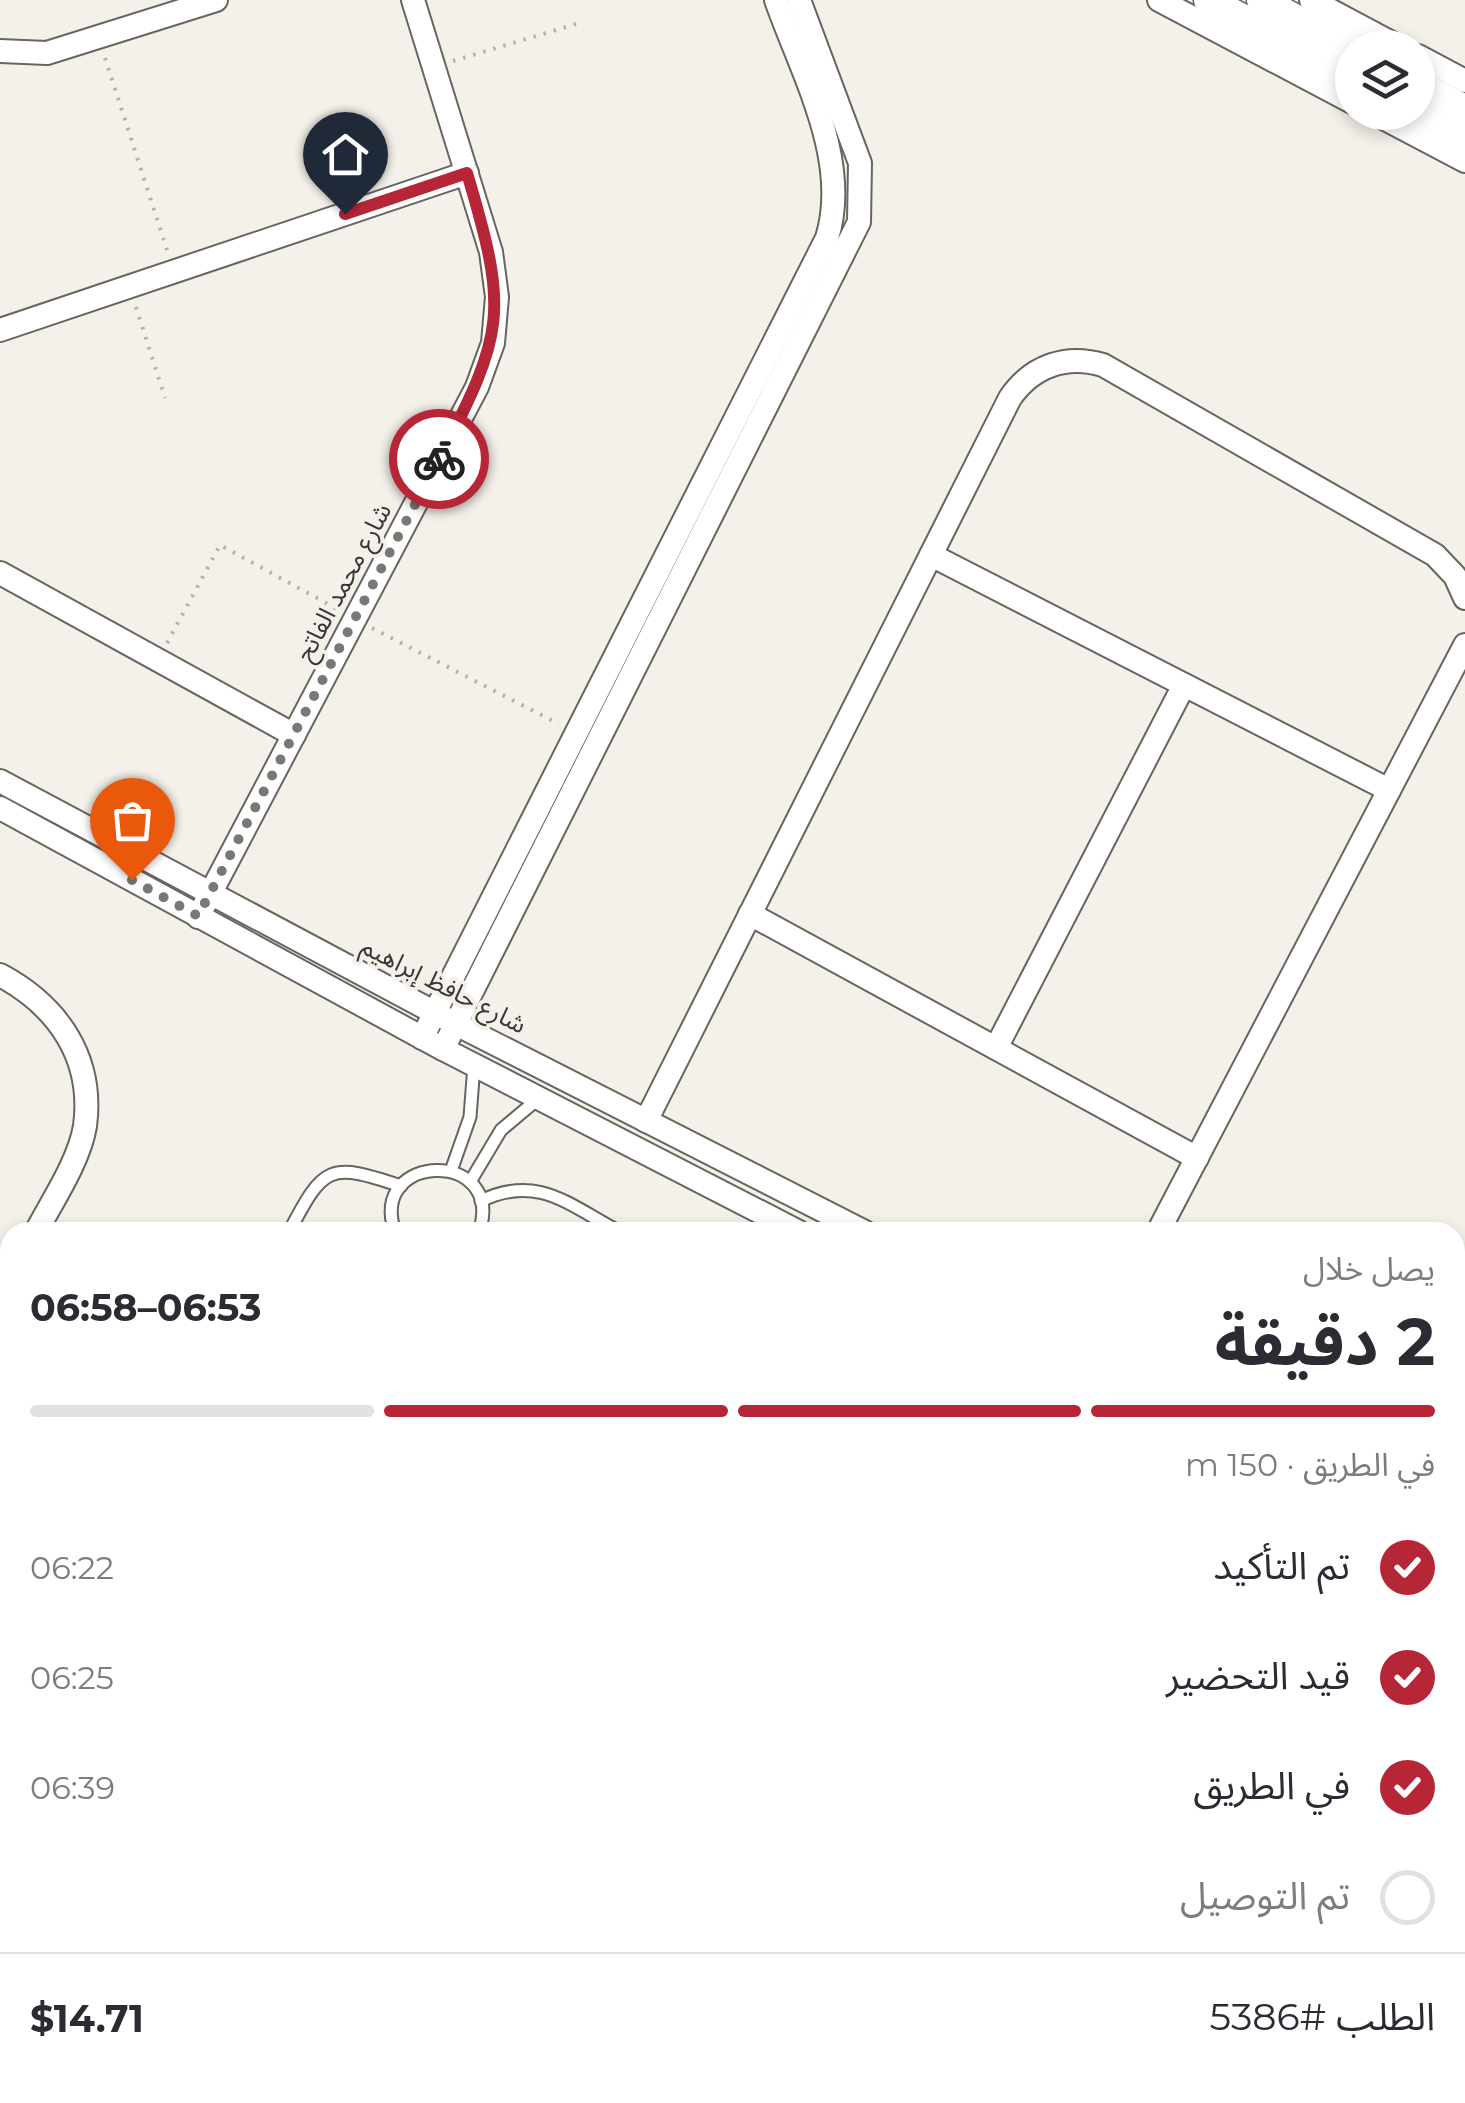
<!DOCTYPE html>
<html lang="ar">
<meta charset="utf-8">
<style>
:root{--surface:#fff;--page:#f7f7f7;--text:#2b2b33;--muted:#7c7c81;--line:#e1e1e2;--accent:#b72637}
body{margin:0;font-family:Montserrat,"Noto Sans Arabic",sans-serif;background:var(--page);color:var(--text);direction:rtl;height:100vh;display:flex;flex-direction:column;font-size:38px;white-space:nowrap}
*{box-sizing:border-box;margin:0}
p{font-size:32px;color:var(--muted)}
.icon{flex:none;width:55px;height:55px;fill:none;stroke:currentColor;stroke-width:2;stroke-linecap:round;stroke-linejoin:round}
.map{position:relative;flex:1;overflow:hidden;direction:ltr}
.details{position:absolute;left:0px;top:1222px;width:1465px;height:882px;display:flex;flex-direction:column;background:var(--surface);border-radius:30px 30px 0 0;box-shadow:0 5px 15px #0003;direction:rtl}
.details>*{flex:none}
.buttons{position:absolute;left:1335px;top:30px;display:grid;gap:20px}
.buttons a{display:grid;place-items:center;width:100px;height:100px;border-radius:50%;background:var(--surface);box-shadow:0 5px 15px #0003;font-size:50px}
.pin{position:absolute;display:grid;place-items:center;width:85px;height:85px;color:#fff;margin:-102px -42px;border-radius:50% 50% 50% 0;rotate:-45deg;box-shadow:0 0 10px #0007}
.pin .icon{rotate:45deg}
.courier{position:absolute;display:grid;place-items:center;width:100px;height:100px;margin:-50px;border:8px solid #b72637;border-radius:50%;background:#fff;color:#222;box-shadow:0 2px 12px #0007}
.head em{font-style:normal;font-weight:700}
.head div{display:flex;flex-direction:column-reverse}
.head{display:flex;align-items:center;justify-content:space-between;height:170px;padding:0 30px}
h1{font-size:65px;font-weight:700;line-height:75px}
.bar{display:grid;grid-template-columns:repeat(4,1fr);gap:15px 10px;align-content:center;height:120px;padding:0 30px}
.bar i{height:12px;border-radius:8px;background:var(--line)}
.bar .on{background:var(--accent)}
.bar p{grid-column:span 4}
.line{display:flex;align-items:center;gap:25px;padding:0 30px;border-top:2px solid var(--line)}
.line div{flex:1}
ol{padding:0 30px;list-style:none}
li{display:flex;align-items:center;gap:30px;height:110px}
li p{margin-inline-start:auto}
li .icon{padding:10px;border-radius:50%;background:var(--accent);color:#fff;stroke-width:4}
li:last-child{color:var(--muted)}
li i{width:55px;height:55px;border:5px solid var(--line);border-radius:50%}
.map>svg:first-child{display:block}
.green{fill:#c8ebbb}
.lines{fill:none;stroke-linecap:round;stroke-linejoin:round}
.service-casing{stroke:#68655f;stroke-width:15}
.minor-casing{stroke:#68655f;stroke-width:26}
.tertiary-casing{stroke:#68655f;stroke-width:31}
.path{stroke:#b4b1ac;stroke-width:4;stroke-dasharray:2.5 8;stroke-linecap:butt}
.service{stroke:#fff;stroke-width:11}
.minor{stroke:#fff;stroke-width:22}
.tertiary{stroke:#fff;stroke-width:28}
.done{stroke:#7a7874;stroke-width:10;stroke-dasharray:0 18}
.route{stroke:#b72637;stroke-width:12}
.labels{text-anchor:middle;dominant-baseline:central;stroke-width:8;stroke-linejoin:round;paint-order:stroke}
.street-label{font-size:25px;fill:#393735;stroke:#f4f0ea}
</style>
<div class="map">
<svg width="1465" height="2103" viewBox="0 0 1465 2103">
<rect width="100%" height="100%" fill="#f4f0ea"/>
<!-- green -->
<path class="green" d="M10 2094 446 2095 449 2103H0V2097Z"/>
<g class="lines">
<!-- service casing -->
<g class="service-casing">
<g id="service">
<path d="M451 1171 470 1117 474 1065"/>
<path d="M470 1182 501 1130 539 1098"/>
<path d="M481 1201C538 1173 570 1206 620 1232"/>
<path d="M289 1232C324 1165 329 1162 401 1186"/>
<path d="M395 1232C367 1151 507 1149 479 1232"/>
<path d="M0 1785 10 1766"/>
<path d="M699 2103 703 2095"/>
</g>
</g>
<!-- minor casing -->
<g class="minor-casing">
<g id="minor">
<path d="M1159 0 1352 102"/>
<path d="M1311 0 1401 48"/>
<path d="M0 51 47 53 216 0"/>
<path d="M1418 56 1465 81"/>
<path d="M1372 112 1465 161"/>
<path d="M0 330 467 173"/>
<path d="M931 555 1389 790"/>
<path d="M0 573 294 735"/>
<path d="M0 781 456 1024 865 1232"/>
<path d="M0 808 443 1049 799 1232"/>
<path d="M750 914 1197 1158"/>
<path d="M198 917 477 387 493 343 497 297 491 252 413 0"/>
<path d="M0 975C58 1006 94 1058 85 1126 79 1162 52 1201 36 1232"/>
<path d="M422 1038 827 238C851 160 802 74 776 0"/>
<path d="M996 1048 1184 685"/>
<path d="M443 1049 859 222 860 163 799 0"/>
<path d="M646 1121 1010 398C1032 366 1066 354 1103 365L1435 555 1455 576 1465 598"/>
<path d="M1158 1232 1465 645"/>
<path d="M0 1302 10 1282"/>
<path d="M1455 1309 1465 1290"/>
<path d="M1459 1942 1465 1930"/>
<path d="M928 2095 937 2103"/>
<path d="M973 2095 982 2103"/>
<path d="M769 2103 773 2095"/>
<path d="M804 2103 808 2095"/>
</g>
</g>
<!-- tertiary casing -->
<g class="tertiary-casing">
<g id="tertiary">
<path d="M1208 0 1352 76"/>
<path d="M1261 0 1352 49"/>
<path d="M1418 84 1465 109"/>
<path d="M1418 110 1465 135"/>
</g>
</g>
<!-- path -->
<g class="path">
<path d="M105 58 168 253"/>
<path d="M453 61 576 24"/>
<path d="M136 307 165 398"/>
<path d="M372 628 559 724"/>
<path d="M167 643 220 545 337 609"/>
<path d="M1455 1377 1465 1382"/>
<path d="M1455 1394 1465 1399"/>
</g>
<!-- service -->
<use href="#service" class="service"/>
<!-- minor -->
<use href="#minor" class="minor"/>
<!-- tertiary -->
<use href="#tertiary" class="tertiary"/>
</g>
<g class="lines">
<!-- done -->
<path class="done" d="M132 880 198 916 439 459"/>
<!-- route -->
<path class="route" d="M345 214 467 173C508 311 506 331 439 459"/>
</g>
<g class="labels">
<!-- street labels -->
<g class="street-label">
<text transform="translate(343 582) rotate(-62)">شارع محمد الفاتح</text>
<text transform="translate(444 985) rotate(27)">شارع حافظ إبراهيم</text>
</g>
</g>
</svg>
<div class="buttons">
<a><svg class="icon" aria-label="layers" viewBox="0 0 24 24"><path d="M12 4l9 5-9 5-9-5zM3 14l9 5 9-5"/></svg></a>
</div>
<div class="pin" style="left:132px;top:880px;background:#ea580c"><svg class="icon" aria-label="bag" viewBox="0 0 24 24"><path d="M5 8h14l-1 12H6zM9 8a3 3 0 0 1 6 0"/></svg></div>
<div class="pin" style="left:345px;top:214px;background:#1f2937"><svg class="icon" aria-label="home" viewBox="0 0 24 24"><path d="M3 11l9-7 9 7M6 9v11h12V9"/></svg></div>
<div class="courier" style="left:439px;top:459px"><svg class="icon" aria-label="bike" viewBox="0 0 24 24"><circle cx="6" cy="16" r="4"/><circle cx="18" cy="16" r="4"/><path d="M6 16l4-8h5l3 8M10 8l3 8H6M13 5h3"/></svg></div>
<section class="details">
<div class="head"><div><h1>2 دقيقة</h1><p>يصل خلال</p></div><em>06:53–06:58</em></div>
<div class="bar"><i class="on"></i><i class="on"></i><i class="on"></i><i></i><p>في الطريق · 150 m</p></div>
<ol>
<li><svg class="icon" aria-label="check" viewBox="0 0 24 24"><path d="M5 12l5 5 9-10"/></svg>تم التأكيد<p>06:22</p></li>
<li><svg class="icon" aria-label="check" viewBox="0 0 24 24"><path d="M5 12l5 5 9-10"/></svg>قيد التحضير<p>06:25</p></li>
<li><svg class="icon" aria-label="check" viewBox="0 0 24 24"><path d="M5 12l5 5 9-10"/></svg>في الطريق<p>06:39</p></li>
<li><i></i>تم التوصيل</li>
</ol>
<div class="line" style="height:130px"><div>الطلب #5386</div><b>$14.71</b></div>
</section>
</div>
